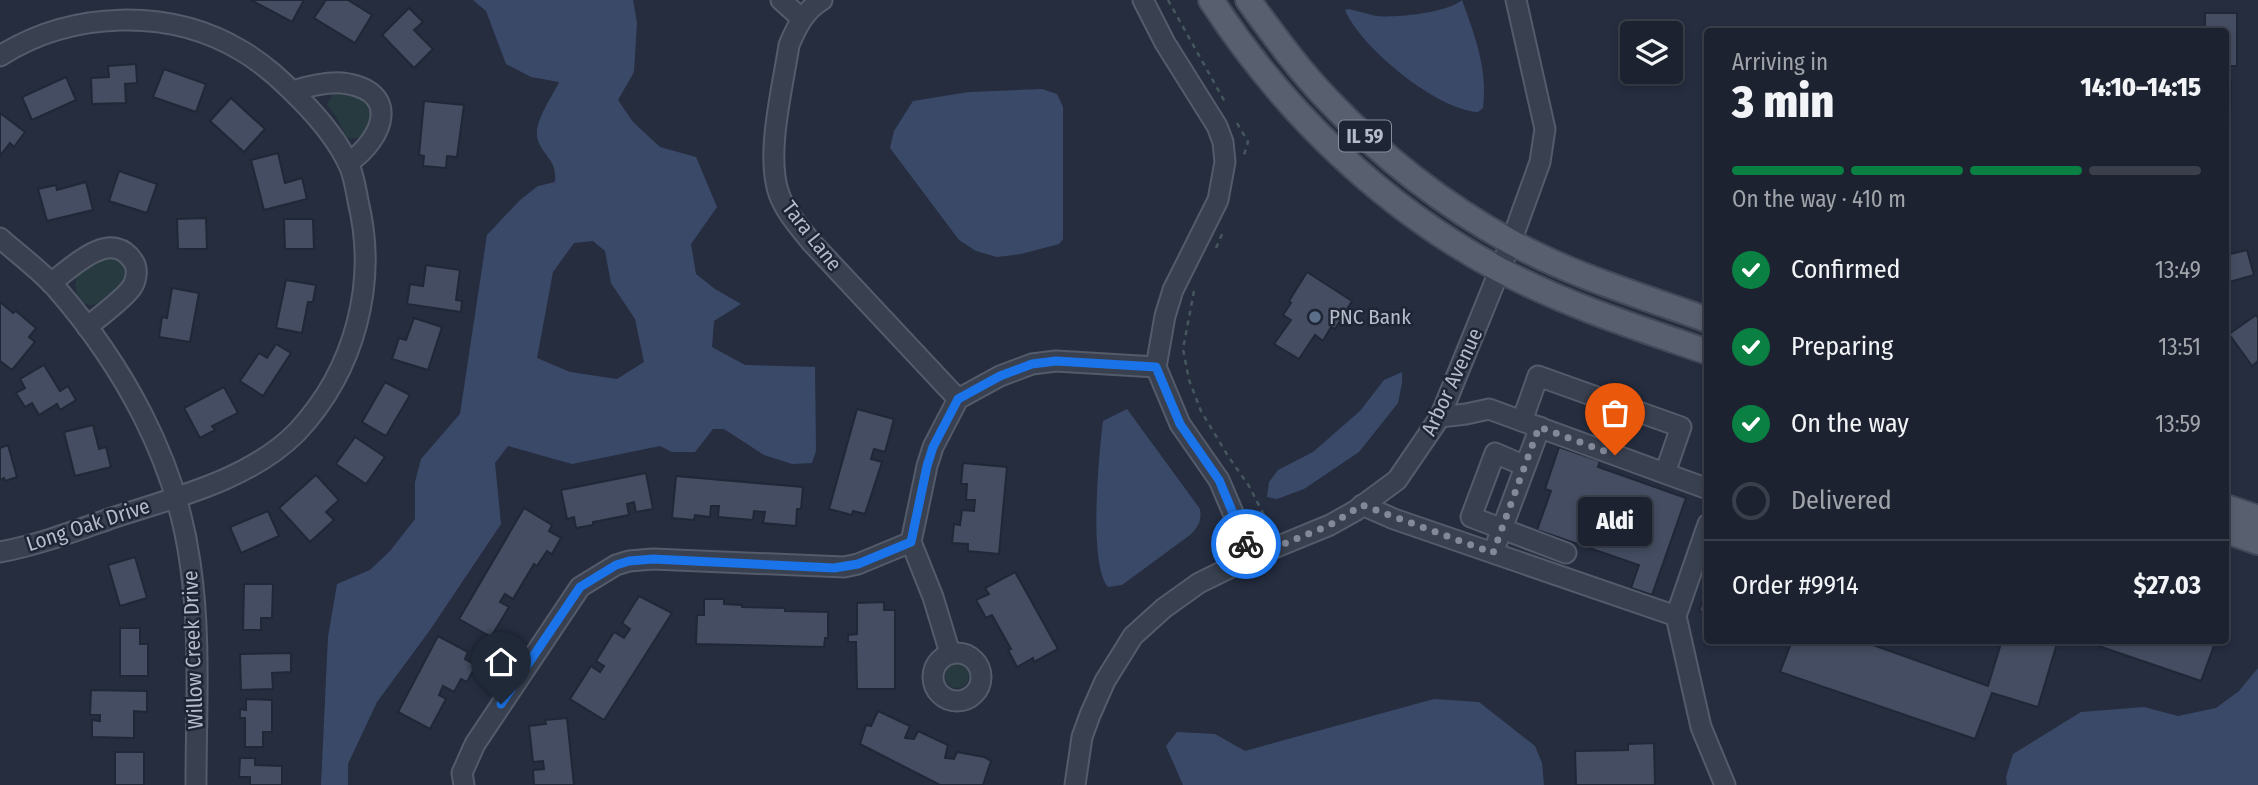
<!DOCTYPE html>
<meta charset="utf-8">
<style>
:root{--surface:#1c222f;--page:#252a37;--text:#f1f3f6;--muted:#a0a4aa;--line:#3a3f4b;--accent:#0b8043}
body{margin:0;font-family:"Fira Sans Condensed",sans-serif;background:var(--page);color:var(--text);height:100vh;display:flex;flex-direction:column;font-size:26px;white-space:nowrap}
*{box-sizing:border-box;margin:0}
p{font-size:23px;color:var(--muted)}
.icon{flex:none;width:38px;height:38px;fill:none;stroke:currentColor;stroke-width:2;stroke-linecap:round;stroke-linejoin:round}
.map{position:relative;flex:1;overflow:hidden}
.details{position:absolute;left:1704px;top:28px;width:525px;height:616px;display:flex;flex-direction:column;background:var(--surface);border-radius:7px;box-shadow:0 4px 10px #0003,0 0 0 2px var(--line)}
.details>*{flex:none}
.controls{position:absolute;left:1620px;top:21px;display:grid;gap:14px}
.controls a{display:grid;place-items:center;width:63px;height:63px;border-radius:7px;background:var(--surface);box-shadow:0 4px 10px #0003,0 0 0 2px var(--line);font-size:35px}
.pin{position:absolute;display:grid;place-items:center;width:60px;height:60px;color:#fff;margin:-72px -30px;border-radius:50% 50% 50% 0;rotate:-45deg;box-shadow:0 0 7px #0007}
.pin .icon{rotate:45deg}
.courier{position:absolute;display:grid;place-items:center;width:70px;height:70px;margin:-35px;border:5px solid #1a73e8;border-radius:50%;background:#fff;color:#222;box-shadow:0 2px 9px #0007}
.bubble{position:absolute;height:49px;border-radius:7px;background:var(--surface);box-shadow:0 4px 10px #0003,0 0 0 2px var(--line);font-size:23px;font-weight:800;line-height:49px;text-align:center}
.head em{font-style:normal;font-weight:800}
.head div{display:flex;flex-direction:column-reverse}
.head{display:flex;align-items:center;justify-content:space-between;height:119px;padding:0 28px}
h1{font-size:46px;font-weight:800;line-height:52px}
.bar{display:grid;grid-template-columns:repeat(4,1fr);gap:10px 7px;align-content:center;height:84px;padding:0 28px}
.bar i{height:9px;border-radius:5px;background:var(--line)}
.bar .active{background:var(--accent)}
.bar p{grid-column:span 4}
.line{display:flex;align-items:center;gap:18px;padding:0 28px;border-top:2px solid var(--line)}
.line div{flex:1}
ol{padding:0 28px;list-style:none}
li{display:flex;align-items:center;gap:21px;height:77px}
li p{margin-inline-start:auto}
li .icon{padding:7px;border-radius:50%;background:var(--accent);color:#fff;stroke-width:4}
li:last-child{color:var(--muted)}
li i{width:38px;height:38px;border:4px solid var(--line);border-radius:50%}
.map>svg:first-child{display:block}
.green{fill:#273a40}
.water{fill:#3b4968;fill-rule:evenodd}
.building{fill:#444d61;stroke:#202736;stroke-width:2}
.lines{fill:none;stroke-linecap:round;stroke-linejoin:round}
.minor-casing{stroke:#545b6a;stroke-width:23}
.major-casing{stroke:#434958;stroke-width:28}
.path{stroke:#45575d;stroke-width:2.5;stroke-dasharray:5 5;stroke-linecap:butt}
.minor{stroke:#39404f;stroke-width:19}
.major{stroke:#585f6f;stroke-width:24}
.done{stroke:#838999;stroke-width:7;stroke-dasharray:0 12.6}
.route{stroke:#1a73e8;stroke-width:9}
.service-dot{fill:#5c6f8a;stroke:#1e2534;stroke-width:2.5}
.labels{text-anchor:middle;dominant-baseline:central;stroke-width:5;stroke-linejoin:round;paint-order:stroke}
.shield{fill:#1e2534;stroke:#888e9d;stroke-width:2}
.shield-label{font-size:19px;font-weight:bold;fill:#b6bbca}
.street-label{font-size:21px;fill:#b6bbca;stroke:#1e2534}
.poi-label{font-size:21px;fill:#b6bbca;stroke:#1e2534;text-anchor:start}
</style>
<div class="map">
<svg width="2258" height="785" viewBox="0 0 2258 785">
<rect width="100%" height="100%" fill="#252d3f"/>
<!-- green -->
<g class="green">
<path d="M344 90C386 96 374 148 346 137L336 116 327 105 332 95Z"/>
<path d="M108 254C121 260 128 264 126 280 120 288 110 297 101 302 80 313 72 290 77 274Z"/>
<circle cx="957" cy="676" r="12"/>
</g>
<!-- water -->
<g class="water">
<path d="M473 0H633L637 23 634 72 618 100 633 122 660 147 696 157 717 207 691 244 696 274 715 289 741 304 714 321 712 347 745 365 815 367 816 451 812 463 792 464 764 455 724 429H713L695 452H672L660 446 572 464 508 446 495 463 501 524 430 630 377 702 348 764V785H321L328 637 337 584 370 570 390 551 415 519V482L421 459 460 414 487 235 520 200 538 186 555 182C557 160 545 158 538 141 532 123 552 98 559 82L531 77 506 64 486 11ZM593 241 605 251 611 283 635 319 644 362 617 379 570 372 537 358 553 272 574 243Z"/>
<path d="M1462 0C1475 36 1488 70 1483 108L1478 112C1437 110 1361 48 1345 10L1349 9C1358 11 1367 14 1376 16 1396 18 1447 13 1462 0Z"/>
<path d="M1042 89 1057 94 1063 107V239L1059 244 1021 254 997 257 976 251 959 240 890 148 894 131 913 101 969 92Z"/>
<path d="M1402 372V383L1398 403 1359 452 1304 489 1277 499 1267 497 1269 482 1278 470 1313 452 1360 411 1384 380Z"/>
<path d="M1127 409 1200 509C1202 521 1198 527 1190 535L1122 585 1108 587C1088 565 1099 453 1103 421Z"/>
<path d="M2258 668V785H2007L2006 777 2013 754 2081 712 2144 707 2178 716 2216 708 2239 691Z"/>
<path d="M1434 699 1479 702 1535 746 1542 763 1544 785H1183L1166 746 1177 732 1215 734 1245 751Z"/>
</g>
<!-- building -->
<g class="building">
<path d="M251 0H304L292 22Z"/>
<path d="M326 0H348L372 15 355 43 314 18Z"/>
<path d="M409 8 423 22 414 30 433 49 414 68 382 35Z"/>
<path d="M2205 13H2237V66H2226V32H2205Z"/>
<path d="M136 64 137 83 125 84 126 103 92 104 91 78 109 77 108 66Z"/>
<path d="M164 69 206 84 196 112 153 97Z"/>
<path d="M66 77 76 100 32 120 22 97Z"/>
<path d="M2226 81H2231L2230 126H2226Z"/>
<path d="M231 98 265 129 244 152 210 121Z"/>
<path d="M424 101 464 105 457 157 447 156 446 168 423 166 424 156 419 155Z"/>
<path d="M0 113 25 132 14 147 10 143 0 156Z"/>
<path d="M278 153 285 183 302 178 307 199 264 210 251 160Z"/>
<path d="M119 171 157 184 147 213 109 201Z"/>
<path d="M86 182 93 210 47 221 38 189 56 185 57 190Z"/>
<path d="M206 218 207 249H178L177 219Z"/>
<path d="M284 219H313L314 249H285Z"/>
<path d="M2247 250 2254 275 2226 283V255Z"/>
<path d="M426 265 460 270 456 300 462 301 461 312 407 304 410 284 423 286Z"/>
<path d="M1307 272 1352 301 1335 329 1331 327 1323 341 1315 335 1299 359 1274 344 1291 320 1283 315 1291 303 1289 301Z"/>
<path d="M286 280 316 285 313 302H308L302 333 276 328Z"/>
<path d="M172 288 199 293 190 342 159 337 162 317 167 318Z"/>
<path d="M0 302 13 313 16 311 36 328 29 337 35 342 12 370 0 361Z"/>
<path d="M2256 315 2258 318V361L2252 366 2229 334Z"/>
<path d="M414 318 442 327 428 370 392 359 399 338 406 340Z"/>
<path d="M276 344 291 353 263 396 240 381 259 353 267 358Z"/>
<path d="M44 365 60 391 68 386 76 400 60 410 57 404 39 415 32 403 25 407 16 393 25 388 20 379Z"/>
<path d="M385 382 410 395 386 436 362 422Z"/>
<path d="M224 387 238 413 212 426 215 430 200 438 184 408Z"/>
<path d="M857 409 894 419 885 452 874 449 871 459 882 462 865 514 853 511 852 515 829 509Z"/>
<path d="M93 425 99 449 106 447 111 467 75 476 64 432Z"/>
<path d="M355 437 385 457 366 484 336 464Z"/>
<path d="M8 445 17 477 5 481 4 478 0 480V448Z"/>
<path d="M1559 447 1600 461 1598 467 1686 498 1652 595 1631 588 1639 565 1537 530 1551 491 1545 489Z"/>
<path d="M963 463 1007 467 999 554 968 551V544L952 543 954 524 960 525 962 510 974 511 975 500H966L967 484H961Z"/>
<path d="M646 473 653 509 636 512 634 502 627 504 629 515 593 522V525L576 528 574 517 567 519 561 490Z"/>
<path d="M316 475 339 500 326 512 334 520 310 542 279 508Z"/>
<path d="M676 476 803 487 801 509H797L796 526 763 523 765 512 754 511 753 520 718 517 719 506H711L710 517 695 515 694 520 672 518Z"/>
<path d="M524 508 552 525 549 531 561 538 552 554 547 551 537 566 534 564 513 599 505 594 500 602 509 607 491 637 459 619Z"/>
<path d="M268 511 279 536 241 553 230 527Z"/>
<path d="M135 557 147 598 120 606 108 565Z"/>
<path d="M1015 572 1058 649 1034 662 1033 658 1017 667 1008 650 1011 649 992 615 986 618 976 600 989 594 985 588Z"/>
<path d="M244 584H273L272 618H261V630H243Z"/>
<path d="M1708 587V614L1699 611Z"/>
<path d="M639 596 672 613 604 720 570 699 591 666 600 672 604 666 596 661 614 632 624 638 630 629 622 623Z"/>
<path d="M704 599H724V604L742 605V607L785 608V611L828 612V638H825L824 647 696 644 697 615H704Z"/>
<path d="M884 602V610H895V689H857L856 642H848V635L857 634V603Z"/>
<path d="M120 628H140V644H148V676H120Z"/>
<path d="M438 636 468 652 465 659 476 665 467 682 461 679 454 692 443 686 439 695 446 699 430 729 398 712Z"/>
<path d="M1790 640H1859L1988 686 2002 640H2058L2038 707 1992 693 1975 739 1780 672 1792 641Z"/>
<path d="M2081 640H2216L2201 681Z"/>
<path d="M291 653V672L272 673 273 689 241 690 240 654Z"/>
<path d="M91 690 147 691V712L134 711V738L92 737V720L100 721V715H90Z"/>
<path d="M246 699 272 700V732H263V747H245V718H240V709L246 710Z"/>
<path d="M878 711 910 726 905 738 914 739 918 731 948 745 945 758 954 759 957 752 984 757 991 761 983 785H940L860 744 866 725 871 726Z"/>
<path d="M567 718 574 785H534L533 770 544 769 543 761 533 762 529 726 546 724 545 720Z"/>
<path d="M1654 743 1655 785H1576L1575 751 1628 750V744Z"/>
<rect x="115" y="752" width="29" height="33"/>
<path d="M240 758H255V765L282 766V785H250V777H239Z"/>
</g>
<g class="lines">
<!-- minor casing -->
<g class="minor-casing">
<g id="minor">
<path d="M781 0 802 19"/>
<path d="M822 0C805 10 797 26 789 45 783 87 765 154 779 194 786 213 800 228 812 243L958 399"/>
<path d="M1143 0 1165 43 1217 126 1223 142 1225 162 1218 200 1173 290 1165 316 1156 367 1180 424 1219 480 1252 557"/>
<path d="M0 56C71 11 169 7 242 51 264 64 281 80 299 98 319 118 337 139 349 165 354 176 356 190 358 201 378 283 355 370 297 432 250 480 173 498 112 518 75 531 38 545 0 552"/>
<path d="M293 91C309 86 325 82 342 83 401 90 385 138 348 163"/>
<path d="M0 238C18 254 40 270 56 288 123 365 176 460 190 562 201 635 196 711 196 785"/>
<path d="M51 283C71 268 111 227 133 261 138 268 137 279 132 287 124 299 99 317 87 327"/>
<path d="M1440 417 1466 414 1489 409 1708 489"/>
<path d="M1522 421 1538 376 1681 427 1665 473"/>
<path d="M1525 466 1495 453 1471 517 1566 553"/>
<path d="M1362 505 1394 519 1676 616"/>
<path d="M1708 524 1676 616 1701 727 1725 785"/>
<path d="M911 542 927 466 933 447 958 399 1000 376 1032 364 1056 361 1156 367"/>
<path d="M911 542 933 597 950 653"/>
<path d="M1497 542 1540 427"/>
<circle cx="957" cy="677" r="24"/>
<path d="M464 785 462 773 475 744 580 587 616 565 629 561 653 559 844 567 858 564 911 542"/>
<path d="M1075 785 1082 737 1090 715 1105 681 1133 636 1164 608 1199 583 1252 557 1330 525 1355 511 1397 480 1440 417 1511 242 1540 162 1545 129 1516 0"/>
</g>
</g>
<!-- major casing -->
<g class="major-casing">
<g id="major">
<path d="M1211 0C1283 111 1382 207 1500 270 1566 305 1638 328 1708 352"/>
<path d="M1248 0C1273 34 1298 69 1327 99 1380 155 1444 205 1511 242 1573 276 1642 296 1708 320"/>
<path d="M2226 507 2258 518"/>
<path d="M2226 531 2258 542"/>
</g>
</g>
<!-- path -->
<g class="path">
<path d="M1168 0 1225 102"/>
<path d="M1237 123 1248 142 1244 155"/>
<path d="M1216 248 1223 232"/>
<path d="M1194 291 1183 349 1189 380 1201 411 1228 456 1249 486 1267 521 1257 524"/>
</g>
<!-- minor -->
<use href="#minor" class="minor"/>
<!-- major -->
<use href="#major" class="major"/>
</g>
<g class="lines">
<!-- done -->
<path class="done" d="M1246 544 1252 557 1330 525 1362 505 1493 553 1539 427 1615 455"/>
<!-- route -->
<path class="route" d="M501 704 580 587 616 565 629 561 653 559 834 568 858 564 911 542 927 466 933 447 958 399 1000 376 1032 364 1056 361 1156 367 1180 424 1219 480 1246 544"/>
</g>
<!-- markers -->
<circle class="service-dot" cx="1315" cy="317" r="7"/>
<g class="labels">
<!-- shield labels -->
<rect class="shield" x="1339" y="120.5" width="52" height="31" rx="5"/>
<g class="shield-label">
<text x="1365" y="136">IL 59</text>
</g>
<!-- street labels -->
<g class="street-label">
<text transform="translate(812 236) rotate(52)">Tara Lane</text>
<text transform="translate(1452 382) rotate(-65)">Arbor Avenue</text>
<text transform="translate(88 525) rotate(-18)">Long Oak Drive</text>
<text transform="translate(193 650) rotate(-92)">Willow Creek Drive</text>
</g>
<!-- poi labels -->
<g class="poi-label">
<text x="1329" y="317">PNC Bank</text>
</g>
</g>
</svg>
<div class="controls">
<a><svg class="icon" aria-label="layers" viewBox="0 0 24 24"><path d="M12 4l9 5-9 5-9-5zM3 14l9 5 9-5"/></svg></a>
</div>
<div class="pin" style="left:1615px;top:455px;background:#ea580c"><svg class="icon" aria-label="bag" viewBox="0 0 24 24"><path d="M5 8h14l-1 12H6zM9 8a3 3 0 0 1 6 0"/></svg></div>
<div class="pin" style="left:501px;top:704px;background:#1f2937"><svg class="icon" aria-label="home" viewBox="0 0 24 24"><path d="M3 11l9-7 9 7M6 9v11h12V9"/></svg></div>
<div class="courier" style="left:1246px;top:544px"><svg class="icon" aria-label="bike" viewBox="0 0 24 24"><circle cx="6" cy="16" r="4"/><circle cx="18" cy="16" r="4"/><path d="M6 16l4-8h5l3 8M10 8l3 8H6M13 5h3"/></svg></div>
<div class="bubble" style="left:1578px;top:497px;width:74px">Aldi</div>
<section class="details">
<div class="head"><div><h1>3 min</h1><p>Arriving in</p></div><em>14:10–14:15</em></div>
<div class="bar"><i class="active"></i><i class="active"></i><i class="active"></i><i></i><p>On the way · 410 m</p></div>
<ol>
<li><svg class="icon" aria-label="check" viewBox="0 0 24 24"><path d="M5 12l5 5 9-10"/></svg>Confirmed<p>13:49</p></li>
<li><svg class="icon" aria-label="check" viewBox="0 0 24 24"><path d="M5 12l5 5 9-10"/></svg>Preparing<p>13:51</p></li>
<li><svg class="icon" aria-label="check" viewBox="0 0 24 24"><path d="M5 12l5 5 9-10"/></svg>On the way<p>13:59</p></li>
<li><i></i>Delivered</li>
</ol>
<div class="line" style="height:91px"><div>Order #9914</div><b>$27.03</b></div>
</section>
</div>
